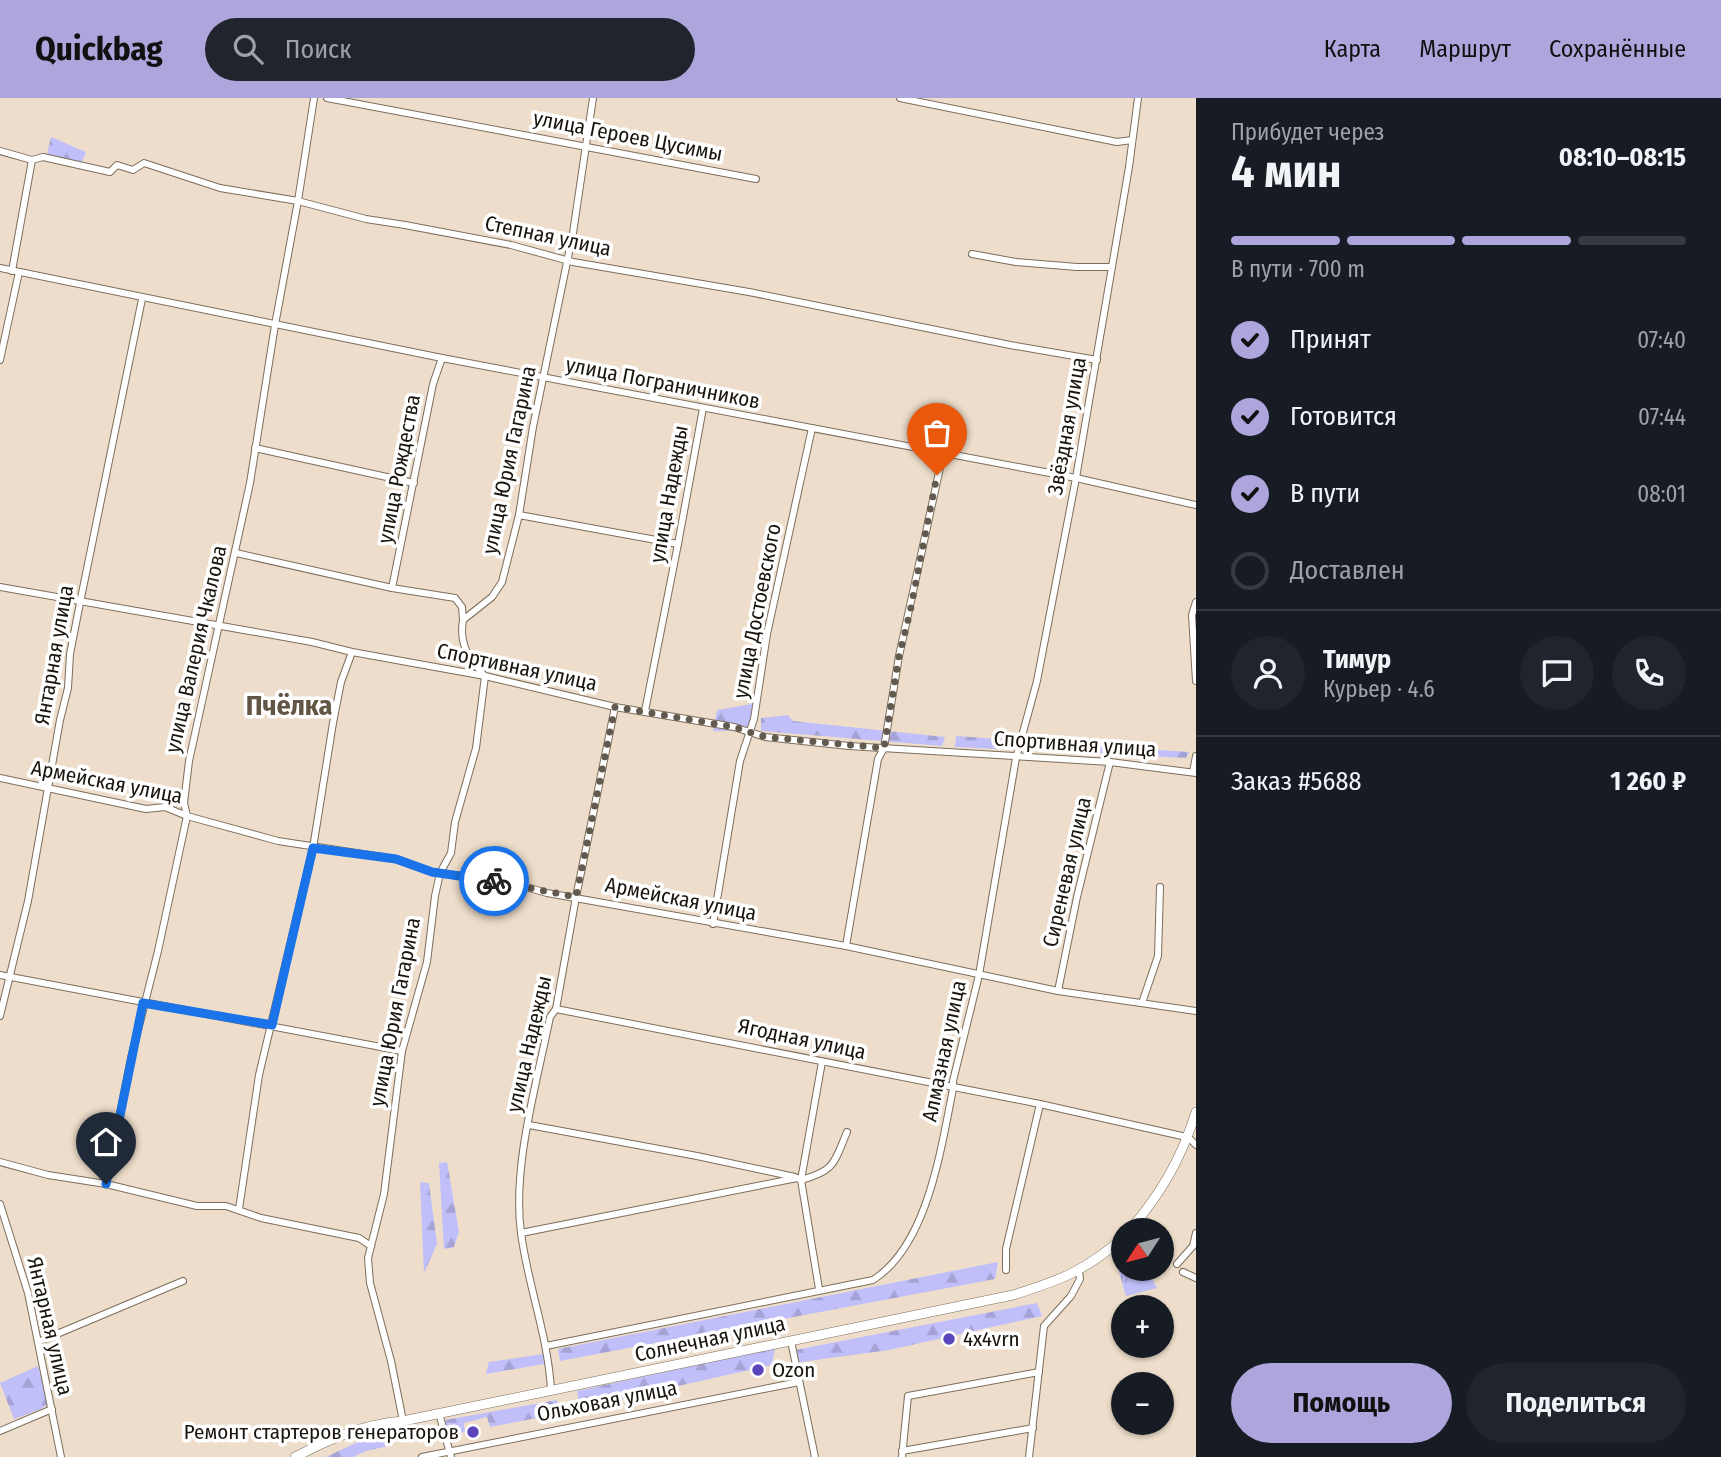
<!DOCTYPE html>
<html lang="ru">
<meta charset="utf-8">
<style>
:root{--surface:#171b24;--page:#20242c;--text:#f1f3f6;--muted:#9ea1a6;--line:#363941;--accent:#aea5dc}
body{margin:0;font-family:"Fira Sans Condensed",sans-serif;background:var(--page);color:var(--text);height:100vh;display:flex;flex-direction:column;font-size:26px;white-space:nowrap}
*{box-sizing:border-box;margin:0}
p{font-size:23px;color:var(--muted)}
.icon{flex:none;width:38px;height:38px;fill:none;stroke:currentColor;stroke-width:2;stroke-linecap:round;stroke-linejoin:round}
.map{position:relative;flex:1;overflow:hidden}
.panel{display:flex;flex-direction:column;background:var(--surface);width:525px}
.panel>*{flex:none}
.needle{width:46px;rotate:234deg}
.tools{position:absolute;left:1111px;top:1120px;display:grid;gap:14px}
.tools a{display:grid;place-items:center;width:63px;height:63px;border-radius:50%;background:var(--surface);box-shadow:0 2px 5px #0004;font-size:35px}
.pin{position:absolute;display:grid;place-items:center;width:60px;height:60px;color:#fff;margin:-72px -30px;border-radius:50% 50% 50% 0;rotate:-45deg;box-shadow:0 0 7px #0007}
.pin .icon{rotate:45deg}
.courier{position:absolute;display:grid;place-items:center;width:70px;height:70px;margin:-35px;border:5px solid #1a73e8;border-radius:50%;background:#fff;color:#222;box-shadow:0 2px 9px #0007}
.headline em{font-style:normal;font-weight:700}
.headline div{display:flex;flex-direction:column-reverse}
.headline{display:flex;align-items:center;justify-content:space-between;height:119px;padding:0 35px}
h1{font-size:46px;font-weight:700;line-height:52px}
.bar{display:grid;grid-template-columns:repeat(4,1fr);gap:10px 7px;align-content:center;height:84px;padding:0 35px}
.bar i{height:9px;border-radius:5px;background:var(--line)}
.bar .current{background:var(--accent)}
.bar p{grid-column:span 4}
.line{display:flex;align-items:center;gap:18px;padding:0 35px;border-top:2px solid var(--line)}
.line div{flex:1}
.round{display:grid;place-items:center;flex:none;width:74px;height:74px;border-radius:37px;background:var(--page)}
ol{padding:0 35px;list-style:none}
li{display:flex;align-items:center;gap:21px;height:77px}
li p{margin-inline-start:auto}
li .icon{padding:7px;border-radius:50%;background:var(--accent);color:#111;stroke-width:4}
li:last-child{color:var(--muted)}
li i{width:38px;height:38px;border:4px solid var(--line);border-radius:50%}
.primary-button{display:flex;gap:14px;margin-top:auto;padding:14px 35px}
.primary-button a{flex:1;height:80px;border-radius:42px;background:var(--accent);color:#111;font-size:28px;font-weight:700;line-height:80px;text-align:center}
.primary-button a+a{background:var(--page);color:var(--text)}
header{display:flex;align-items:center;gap:42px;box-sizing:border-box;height:98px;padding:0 35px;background:var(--accent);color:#111}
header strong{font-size:33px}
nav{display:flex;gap:38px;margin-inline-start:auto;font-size:24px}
.search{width:490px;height:63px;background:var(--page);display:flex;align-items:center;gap:18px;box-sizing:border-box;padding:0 24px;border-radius:38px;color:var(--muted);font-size:26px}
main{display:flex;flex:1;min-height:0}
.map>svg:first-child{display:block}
.grass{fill:url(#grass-tufts)}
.forest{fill:url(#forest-firs)}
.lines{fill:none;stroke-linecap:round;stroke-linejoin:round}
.street-casing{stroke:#7c6e5c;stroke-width:8}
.secondary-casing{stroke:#7c6e5c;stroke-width:10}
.street{stroke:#fff;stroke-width:6}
.secondary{stroke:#fff;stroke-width:9}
.done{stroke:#635a4f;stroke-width:7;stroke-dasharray:0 12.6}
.route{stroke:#1a73e8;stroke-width:9}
.poi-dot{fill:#5b45bd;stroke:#fff;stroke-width:2.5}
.labels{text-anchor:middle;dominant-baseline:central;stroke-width:7;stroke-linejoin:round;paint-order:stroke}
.street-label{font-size:21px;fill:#19140d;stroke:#fff}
.poi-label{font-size:21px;fill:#19140d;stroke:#fff;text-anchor:start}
.district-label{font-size:28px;font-weight:bold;fill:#625544;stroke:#fff}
</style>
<header>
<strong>Quickbag</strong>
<div class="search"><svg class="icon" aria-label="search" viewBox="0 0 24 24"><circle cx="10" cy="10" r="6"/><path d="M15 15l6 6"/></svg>Поиск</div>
<nav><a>Карта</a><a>Маршрут</a><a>Сохранённые</a></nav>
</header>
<main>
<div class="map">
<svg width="1196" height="1359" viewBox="0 0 1196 1359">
<defs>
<pattern id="grass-tufts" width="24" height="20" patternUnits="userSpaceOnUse" patternTransform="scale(1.75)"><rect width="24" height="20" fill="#c1bffa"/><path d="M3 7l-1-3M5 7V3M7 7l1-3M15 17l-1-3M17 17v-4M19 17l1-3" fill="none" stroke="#a5a3d5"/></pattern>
<pattern id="forest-firs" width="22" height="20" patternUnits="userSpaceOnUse" patternTransform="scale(1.75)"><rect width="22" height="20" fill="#c1bffa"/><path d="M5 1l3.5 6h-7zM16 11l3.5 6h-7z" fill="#a5a3d5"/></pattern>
</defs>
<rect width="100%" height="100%" fill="#edddca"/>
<!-- grass -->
<path class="grass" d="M1123 1145 1124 1171H1147L1157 1190 1126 1198 1113 1153Z"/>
<!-- forest -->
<g class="forest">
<path d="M51 39 86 54 81 66 47 56Z"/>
<path d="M752 606 756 611 746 633H713L717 612Z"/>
<path d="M788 617 793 623 945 639 942 648 761 633V620Z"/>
<path d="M956 638 1189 654 1186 660 955 649Z"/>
<path d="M447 1064 459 1134 454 1149 444 1151 439 1065Z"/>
<path d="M420 1084 429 1085 437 1146 424 1175Z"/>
<path d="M998 1164 995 1181 560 1263 558 1251Z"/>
<path d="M1037 1205 1042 1218 889 1252 794 1265 795 1252Z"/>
<path d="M775 1250 772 1267 580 1310 577 1293Z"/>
<path d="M543 1256 544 1266 486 1276 489 1264Z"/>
<path d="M38 1268 48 1306 41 1311 14 1321 0 1285Z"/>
<path d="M557 1302 559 1316 490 1329 487 1319 464 1325 465 1334 448 1337 445 1322Z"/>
<path d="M387 1337 393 1347 366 1353 353 1359H326L360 1343Z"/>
</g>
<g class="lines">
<!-- street casing -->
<g class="street-casing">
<g id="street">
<path d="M327 0 756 81"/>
<path d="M900 0 1117 44 1132 42"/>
<path d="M0 53 32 62 43 59 110 74 117 67 133 72 144 65 220 90 298 103 366 121 405 127 511 147 573 164 749 194 1010 247 1097 262"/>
<path d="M972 156 1016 164 1077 169H1110"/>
<path d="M0 170 442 260 1076 380 1196 407"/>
<path d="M12 173 32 62"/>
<path d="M0 262 19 174"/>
<path d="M255 350 414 385"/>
<path d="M519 417 678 446"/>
<path d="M236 455 392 490 455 500 462 509 463 522"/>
<path d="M0 489 312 544 352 554 485 578 615 609 734 629 765 639 849 648 1110 664 1196 675"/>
<path d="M392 490 433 286 442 260"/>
<path d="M1196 504 1192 517 1196 583"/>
<path d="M483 576C468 560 459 545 463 522L492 499 502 484 519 417 533 329 573 135 593 0"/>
<path d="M645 613 678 446 703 310"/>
<path d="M1193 674 1196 658"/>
<path d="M0 680 146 711 165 709 187 718 278 743 396 761 432 774 512 785 547 795 846 848 1058 893 1196 913"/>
<path d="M713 826 740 663 754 621 767 536 812 330"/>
<path d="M846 848 878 661 884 650 899 558 943 356"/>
<path d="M0 877 402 953"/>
<path d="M1058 893 1077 799 1110 664"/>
<path d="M1142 905 1158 858 1160 789"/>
<path d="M556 911 1040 1006 1182 1038 1188 1039 1196 1047"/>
<path d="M0 918 28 803 60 622 68 590 70 556 80 505 142 201"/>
<path d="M822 964 801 1082C835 1073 834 1065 847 1034"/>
<path d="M529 1027 697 1058 795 1079"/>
<path d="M0 1064 48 1077 106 1086 197 1108H226L261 1120 359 1140 371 1148"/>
<path d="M106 1086 131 960 158 853 187 718 184 705 189 663 250 385 275 227 298 103 314 0"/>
<path d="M0 1106 28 1195 61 1359"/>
<path d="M239 1111 259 977 313 750 333 625 341 584 352 554"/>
<path d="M521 1135 797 1080 801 1082 819 1191"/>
<path d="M1177 1166 1193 1148 1196 1135"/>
<path d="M1006 1172V1151L1040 1006"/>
<path d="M1183 1174 1196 1180"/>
<path d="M791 1243 815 1359"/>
<path d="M38 1244 183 1183"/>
<path d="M546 1248 873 1182C928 1147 941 1050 953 991V983L979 877 1016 660 1037 583 1076 380 1129 69 1138 0"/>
<path d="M551 1292C548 1238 528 1188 521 1135 512 1068 537 985 550 919L556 911 576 799 615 609"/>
<path d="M439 1315 451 1359"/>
<path d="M403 1323 391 1263 370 1185 368 1160 384 1096 402 953 427 864 435 798 440 775 451 755 455 724 476 650 485 578"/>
<path d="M0 1333 52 1311"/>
<path d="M902 1353 1033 1330"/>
<path d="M422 1359 799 1284"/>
<path d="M902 1359 908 1298 1039 1274"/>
<path d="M1029 1359 1044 1228 1071 1198 1080 1181 1079 1173"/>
</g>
</g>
<!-- secondary casing -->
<g class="secondary-casing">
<g id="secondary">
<path d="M1130 1132C1162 1094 1181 1061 1196 1014"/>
<path d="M295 1359C330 1341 363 1326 403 1323L1013 1197C1061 1182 1085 1173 1124 1139"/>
</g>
</g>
<!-- street -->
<use href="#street" class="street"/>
<!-- secondary -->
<use href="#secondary" class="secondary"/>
</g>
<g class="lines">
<!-- done -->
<path class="done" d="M494 783 576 799 615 609 734 629 765 639 884 650 899 558 910 514 937 377"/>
<!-- route -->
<path class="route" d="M106 1086 143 905 272 927 313 750 396 761 432 774 494 783"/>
</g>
<!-- markers -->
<g class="poi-dot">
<circle cx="949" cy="1241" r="7"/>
<circle cx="758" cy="1272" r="7"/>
<circle cx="473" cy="1334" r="7"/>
</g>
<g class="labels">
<!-- street labels -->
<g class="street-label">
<text transform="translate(628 38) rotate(11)">улица Героев Цусимы</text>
<text transform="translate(548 138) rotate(12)">Степная улица</text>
<text transform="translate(663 285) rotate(11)">улица Пограничников</text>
<text transform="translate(1067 328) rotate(-80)">Звёздная улица</text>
<text transform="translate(509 362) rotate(-78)">улица Юрия Гагарина</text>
<text transform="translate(399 371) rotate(-79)">улица Рождества</text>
<text transform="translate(669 396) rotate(-80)">улица Надежды</text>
<text transform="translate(757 513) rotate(-79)">улица Достоевского</text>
<text transform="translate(196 551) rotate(-77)">улица Валерия Чкалова</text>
<text transform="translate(54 557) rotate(-80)">Янтарная улица</text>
<text transform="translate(517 569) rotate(12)">Спортивная улица</text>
<text transform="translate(1075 646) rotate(4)">Спортивная улица</text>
<text transform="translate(107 684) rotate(11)">Армейская улица</text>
<text transform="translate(1067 774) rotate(-77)">Сиреневая улица</text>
<text transform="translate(681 801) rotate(11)">Армейская улица</text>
<text transform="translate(395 914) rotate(-79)">улица Юрия Гагарина</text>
<text transform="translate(802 941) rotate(12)">Ягодная улица</text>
<text transform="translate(529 946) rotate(-77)">улица Надежды</text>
<text transform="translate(944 953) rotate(-78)">Алмазная улица</text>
<text transform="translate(50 1228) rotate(77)">Янтарная улица</text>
<text transform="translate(710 1241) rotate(-12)">Солнечная улица</text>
<text transform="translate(607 1303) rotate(-11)">Ольховая улица</text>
</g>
<!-- poi labels -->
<g class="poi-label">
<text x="963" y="1241">4x4vrn</text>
<text x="772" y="1272">Ozon</text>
<text x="459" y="1334" text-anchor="end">Ремонт стартеров генераторов</text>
</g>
<!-- district labels -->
<g class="district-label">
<text x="289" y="607">Пчёлка</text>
</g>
</g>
</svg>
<div class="tools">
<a><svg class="needle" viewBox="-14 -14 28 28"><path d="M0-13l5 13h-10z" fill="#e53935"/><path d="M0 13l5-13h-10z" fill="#9ea1a6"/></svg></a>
<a>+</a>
<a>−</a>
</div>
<div class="pin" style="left:937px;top:377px;background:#ea580c"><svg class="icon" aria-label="bag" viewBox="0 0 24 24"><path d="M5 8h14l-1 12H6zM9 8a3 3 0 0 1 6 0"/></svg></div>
<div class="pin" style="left:106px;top:1086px;background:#1f2937"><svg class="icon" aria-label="home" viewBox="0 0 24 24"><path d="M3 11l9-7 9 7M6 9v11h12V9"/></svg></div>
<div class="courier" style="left:494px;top:783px"><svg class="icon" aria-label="bike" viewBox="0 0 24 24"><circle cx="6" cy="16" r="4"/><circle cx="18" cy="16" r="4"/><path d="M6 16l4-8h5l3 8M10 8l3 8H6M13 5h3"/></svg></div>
</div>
<section class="panel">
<div class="headline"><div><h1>4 мин</h1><p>Прибудет через</p></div><em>08:10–08:15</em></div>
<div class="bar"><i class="current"></i><i class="current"></i><i class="current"></i><i></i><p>В пути · 700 m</p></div>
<ol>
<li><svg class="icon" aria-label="check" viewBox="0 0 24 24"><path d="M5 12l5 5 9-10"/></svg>Принят<p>07:40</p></li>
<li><svg class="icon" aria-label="check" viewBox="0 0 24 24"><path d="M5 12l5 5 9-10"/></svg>Готовится<p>07:44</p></li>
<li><svg class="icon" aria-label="check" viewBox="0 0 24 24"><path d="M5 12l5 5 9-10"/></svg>В пути<p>08:01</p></li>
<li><i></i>Доставлен</li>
</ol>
<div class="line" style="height:126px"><a class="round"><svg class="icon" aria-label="person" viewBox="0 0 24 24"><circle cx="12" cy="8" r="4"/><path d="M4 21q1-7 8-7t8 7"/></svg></a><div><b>Тимур</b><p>Курьер · 4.6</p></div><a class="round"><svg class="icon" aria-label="chat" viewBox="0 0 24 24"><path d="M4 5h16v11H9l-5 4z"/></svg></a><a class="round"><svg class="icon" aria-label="phone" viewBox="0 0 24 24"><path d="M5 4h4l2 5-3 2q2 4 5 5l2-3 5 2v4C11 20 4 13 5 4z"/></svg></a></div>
<div class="line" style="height:91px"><div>Заказ #5688</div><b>1 260 ₽</b></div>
<div class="primary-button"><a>Помощь</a><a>Поделиться</a></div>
</section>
</main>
